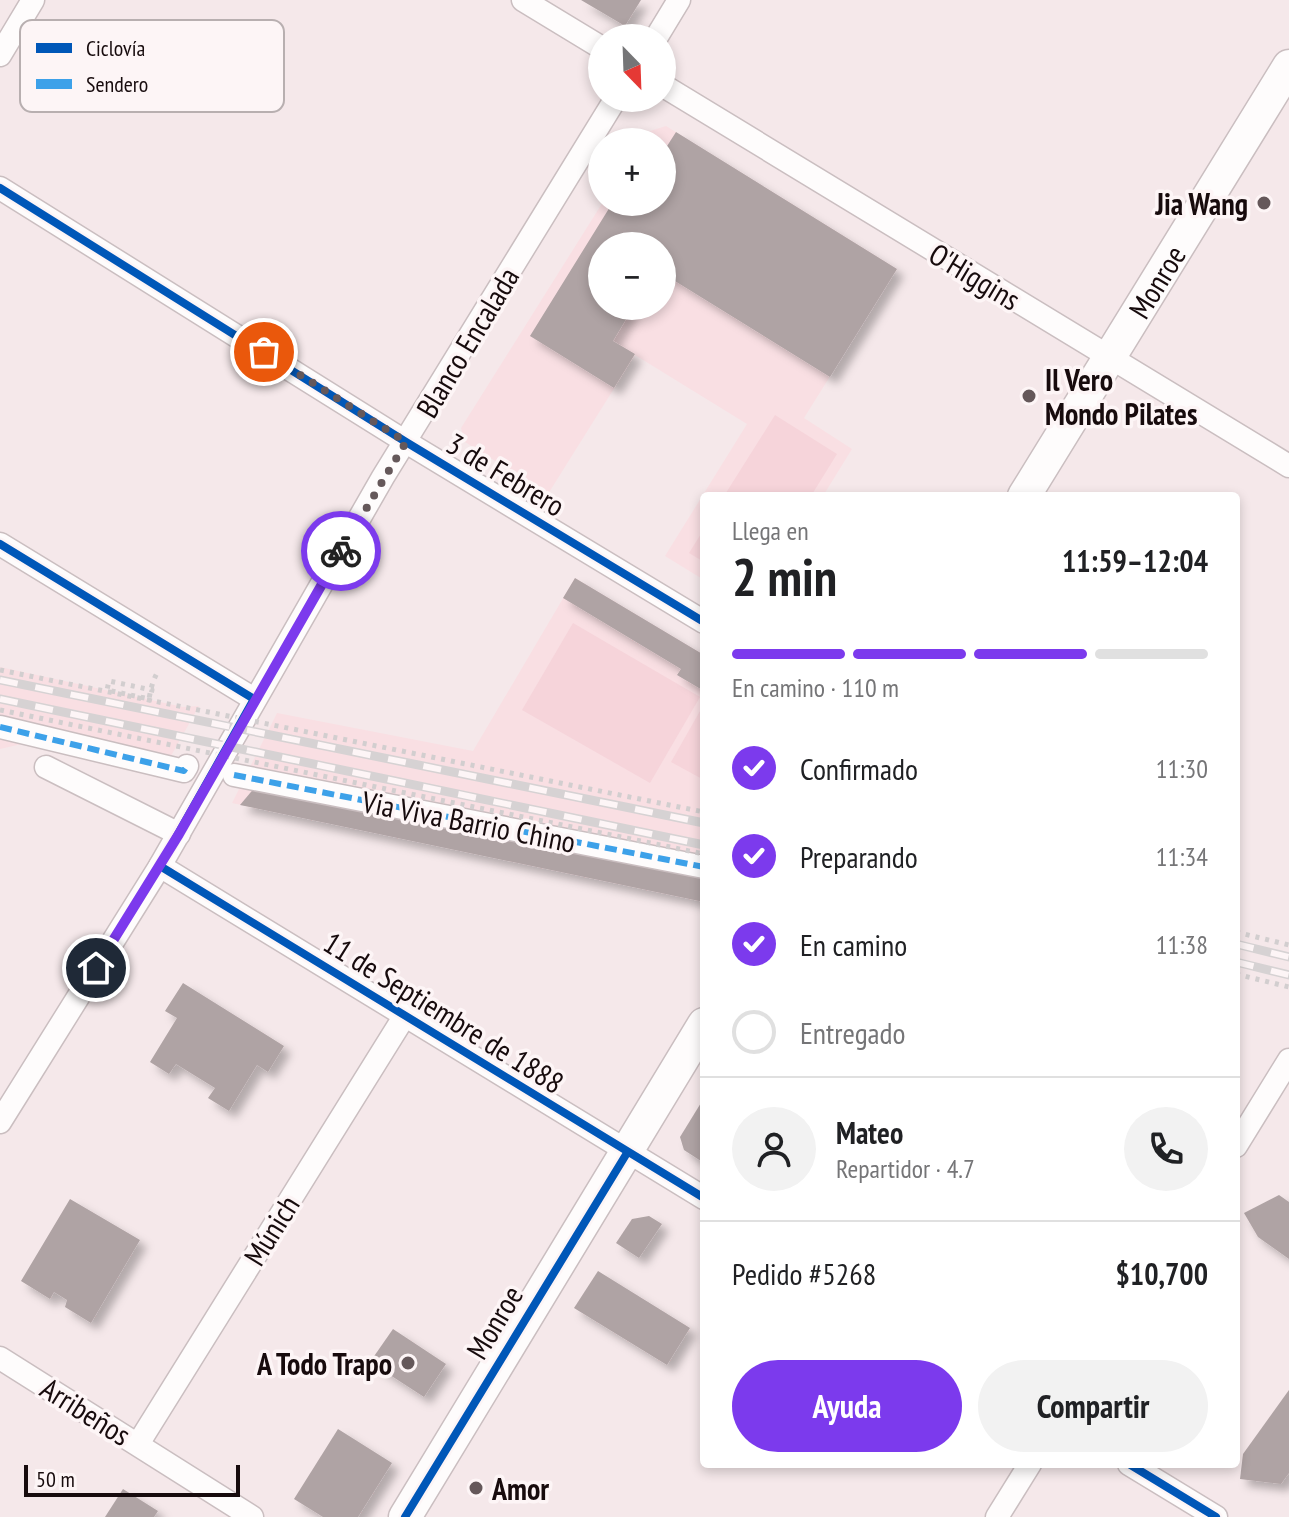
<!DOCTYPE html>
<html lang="es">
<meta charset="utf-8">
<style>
:root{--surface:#fff;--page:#f2f2f2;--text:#202124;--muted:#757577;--line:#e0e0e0;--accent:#7c3aed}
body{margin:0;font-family:"PT Sans Narrow",sans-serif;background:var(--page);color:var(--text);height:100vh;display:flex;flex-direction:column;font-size:30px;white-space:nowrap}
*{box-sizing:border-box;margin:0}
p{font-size:26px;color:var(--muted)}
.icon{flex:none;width:44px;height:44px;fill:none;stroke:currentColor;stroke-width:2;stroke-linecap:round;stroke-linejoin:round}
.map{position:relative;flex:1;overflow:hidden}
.details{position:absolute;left:700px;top:492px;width:540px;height:976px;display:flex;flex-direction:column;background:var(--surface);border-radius:8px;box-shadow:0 4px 12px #0003}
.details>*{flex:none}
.needle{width:52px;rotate:157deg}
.controls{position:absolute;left:588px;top:24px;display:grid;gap:16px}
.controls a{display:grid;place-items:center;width:88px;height:88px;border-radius:50%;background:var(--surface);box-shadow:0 4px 12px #0003;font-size:40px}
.scale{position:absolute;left:24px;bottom:20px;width:216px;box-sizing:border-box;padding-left:8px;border:4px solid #170b0d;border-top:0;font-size:22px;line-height:28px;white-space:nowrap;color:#170b0d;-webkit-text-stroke:6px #fdf5f6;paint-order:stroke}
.pin{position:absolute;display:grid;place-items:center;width:68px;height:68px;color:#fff;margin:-34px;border:4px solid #fff;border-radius:50%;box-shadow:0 2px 8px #0007}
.courier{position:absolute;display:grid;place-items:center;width:80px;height:80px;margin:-40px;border:6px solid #7c3aed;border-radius:50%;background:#fff;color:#222;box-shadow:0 2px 10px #0007}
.summary em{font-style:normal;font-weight:700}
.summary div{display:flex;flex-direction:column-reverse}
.summary{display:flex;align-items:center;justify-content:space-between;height:136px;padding:0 32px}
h1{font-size:52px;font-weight:700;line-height:60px}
.bar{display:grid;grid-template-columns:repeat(4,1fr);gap:12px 8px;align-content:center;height:96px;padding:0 32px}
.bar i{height:10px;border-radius:6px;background:var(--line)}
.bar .on{background:var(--accent)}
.bar p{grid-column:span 4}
.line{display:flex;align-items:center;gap:20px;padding:0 32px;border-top:2px solid var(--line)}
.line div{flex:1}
.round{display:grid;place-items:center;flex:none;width:84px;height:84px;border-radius:42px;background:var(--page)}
ol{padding:0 32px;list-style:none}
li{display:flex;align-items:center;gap:24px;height:88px}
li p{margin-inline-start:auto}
li .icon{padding:8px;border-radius:50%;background:var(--accent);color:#fff;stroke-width:4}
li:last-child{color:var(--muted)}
li i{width:44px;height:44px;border:4px solid var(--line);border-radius:50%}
.action{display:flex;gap:16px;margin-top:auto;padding:16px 32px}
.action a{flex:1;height:92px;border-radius:48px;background:var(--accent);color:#fff;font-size:32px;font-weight:700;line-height:92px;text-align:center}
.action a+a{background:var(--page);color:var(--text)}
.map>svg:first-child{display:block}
.built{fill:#f9dfe3;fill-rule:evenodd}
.pitch{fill:#f6d4da}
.building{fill:#afa3a4;filter:url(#shadow)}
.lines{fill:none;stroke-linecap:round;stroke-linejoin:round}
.street-casing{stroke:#cabec0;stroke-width:25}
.secondary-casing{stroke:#cabec0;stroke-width:35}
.path{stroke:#d2cecf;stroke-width:5;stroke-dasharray:4 6;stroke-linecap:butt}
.street{stroke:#fefcfc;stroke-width:22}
.secondary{stroke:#fefcfc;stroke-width:32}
.rail-casing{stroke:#d6d2d3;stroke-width:9}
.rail{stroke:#fdf5f6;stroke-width:6;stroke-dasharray:18;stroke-linecap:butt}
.path-bridge{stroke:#d2cecf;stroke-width:5;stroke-dasharray:4 6;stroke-linecap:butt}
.quiet{stroke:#3da1e9;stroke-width:6;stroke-dasharray:12 6;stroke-linecap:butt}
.cycleway-casing{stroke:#fdf5f6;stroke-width:13}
.cycleway{stroke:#0057b8;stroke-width:8}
.done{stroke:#65585a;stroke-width:8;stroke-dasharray:0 14.4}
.route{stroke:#7c3aed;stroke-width:10}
.poi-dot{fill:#65585a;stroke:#fdf5f6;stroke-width:3}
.labels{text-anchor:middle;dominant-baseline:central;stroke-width:7;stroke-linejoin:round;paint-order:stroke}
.poi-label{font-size:30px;font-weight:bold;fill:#170b0d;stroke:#fdf5f6;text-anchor:end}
.street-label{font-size:30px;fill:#170b0d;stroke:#fdf5f6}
.key{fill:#fdf5f6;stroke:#b8afb0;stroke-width:2}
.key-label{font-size:22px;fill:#170b0d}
</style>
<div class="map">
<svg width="1289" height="1517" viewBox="0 0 1289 1517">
<defs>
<filter id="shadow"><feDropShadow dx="7" dy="7" stdDeviation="4" flood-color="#0004"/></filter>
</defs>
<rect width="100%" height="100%" fill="#f5e8ea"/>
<!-- built -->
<g class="built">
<path d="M666 126 897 269 804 418 852 449 823 496H704V580L665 556 747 424 635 355 548 494 465 442 461 428 603 202H662V142H641L647 132ZM602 246H662V306H602Z"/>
<path d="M575 578 704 655V902L232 803 277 713 473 751Z"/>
<path d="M0 667 183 707 199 706 159 777 46 746 26 743 0 749Z"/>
</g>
<!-- pitch -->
<g class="pitch">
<path d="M775 415 837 454 811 496H724Z"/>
<path d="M704 529V562L689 553Z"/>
<path d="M573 623 700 697 650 783 522 710Z"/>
<path d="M704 704V780L671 762Z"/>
</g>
<!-- building -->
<g class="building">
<path d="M581 0H641L625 26Z"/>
<path d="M676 132 897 269 830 377 662 273V246H602V306H634L613 341 635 354 614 388 530 336 613 202H662V154Z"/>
<path d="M575 578 704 655V691L677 675 681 669 563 598Z"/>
<path d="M256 786 704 870V902L240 805Z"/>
<path d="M183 983 284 1046 268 1072 257 1065 229 1111 208 1098 215 1088 176 1064 169 1074 150 1062 177 1018 165 1011Z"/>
<path d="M704 1098V1163L684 1150 680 1137Z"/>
<path d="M1279 1195 1289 1202V1259L1258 1237 1244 1213Z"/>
<path d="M70 1199 140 1240 91 1323 65 1307 67 1300 54 1292 50 1299 21 1281Z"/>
<path d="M649 1216 662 1224 639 1258 616 1243 632 1219Z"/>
<path d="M598 1271 690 1328 667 1365 574 1308Z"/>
<path d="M393 1329 446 1364 424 1397 370 1362Z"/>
<path d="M1289 1390V1473L1281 1484 1240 1479 1243 1454Z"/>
<path d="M338 1429 392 1463 358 1517H323L294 1499Z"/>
<path d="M123 1489 158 1511 154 1517H105Z"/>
</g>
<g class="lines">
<!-- street casing -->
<g class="street-casing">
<g id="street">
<path d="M523 0 602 48"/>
<path d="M656 38 679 0"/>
<path d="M0 55 33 0"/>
<path d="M662 85 1289 466"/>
<path d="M0 188 406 442 704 622"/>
<path d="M0 544 254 699"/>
<path d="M0 727 184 771 187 766"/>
<path d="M46 767 179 834"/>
<path d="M234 775 704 867"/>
<path d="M160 866 704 1198"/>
<path d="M0 1122 160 866 383 477 616 98"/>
<path d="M1236 1146 1289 1060"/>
<path d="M0 1358 252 1517"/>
<path d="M138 1444 404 1017"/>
<path d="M1129 1464 1216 1517"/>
<path d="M997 1517 1030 1464"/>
</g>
</g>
<!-- secondary casing -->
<g class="secondary-casing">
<g id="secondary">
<path id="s1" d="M1024 496 1289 66"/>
<path d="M405 1517 704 1024"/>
</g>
</g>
<!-- path -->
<g class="path">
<path d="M149 702 152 690 109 681 107 690 149 699C151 688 153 679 159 670"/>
<path d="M1236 932 1289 945"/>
<path d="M1236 974 1289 987"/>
</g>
<!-- street -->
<use href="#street" class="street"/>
<!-- secondary -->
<use href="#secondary" class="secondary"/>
<!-- rail casing -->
<g class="rail-casing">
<g id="rail">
<path d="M0 680 704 823"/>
<path d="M0 699 704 845"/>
<path d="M1236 944 1289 957"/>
<path d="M1236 962 1289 975"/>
</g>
</g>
<!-- rail -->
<use href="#rail" class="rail"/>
<!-- path-bridge -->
<g class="path-bridge">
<path d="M0 670 704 812"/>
<path d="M0 710 704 854"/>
</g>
<!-- quiet -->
<g class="quiet">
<path d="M0 727 184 771 187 766"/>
<path d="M234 775 704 867"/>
</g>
<!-- cycleway casing -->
<g class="cycleway-casing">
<g id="cycleway">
<path d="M0 188 406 442 704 622"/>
<path d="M0 544 254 699 160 866 704 1198"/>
<path d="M1129 1464 1216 1517"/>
<path d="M405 1517 627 1153"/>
</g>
</g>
<!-- cycleway -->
<use href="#cycleway" class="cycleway"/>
</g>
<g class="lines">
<!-- done -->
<path class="done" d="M264 352 406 442 341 551"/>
<!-- route -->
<path class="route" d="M96 968 179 834 341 551"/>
</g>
<!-- markers -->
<g class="poi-dot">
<circle cx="1264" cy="203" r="8"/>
<circle cx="1029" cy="396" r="8"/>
<circle cx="408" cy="1363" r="8"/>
<circle cx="476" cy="1488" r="8"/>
</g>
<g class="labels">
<!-- poi labels -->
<g class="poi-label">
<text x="1248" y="203">Jia Wang</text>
<text x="1045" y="379" text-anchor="start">Il Vero<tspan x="1045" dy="34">Mondo Pilates</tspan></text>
<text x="392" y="1363">A Todo Trapo</text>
<text x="492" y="1488" text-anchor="start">Amor</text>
</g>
<!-- street labels -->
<g class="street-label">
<text transform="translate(975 276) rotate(31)">O'Higgins</text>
<text stroke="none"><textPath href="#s1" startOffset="252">Monroe</textPath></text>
<text transform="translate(467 342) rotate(-59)">Blanco Encalada</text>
<text transform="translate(506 474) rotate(31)">3 de Febrero</text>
<text transform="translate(469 821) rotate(11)">Via Viva Barrio Chino</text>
<text transform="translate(444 1012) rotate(32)">11 de Septiembre de 1888</text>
<text transform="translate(271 1230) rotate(-58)">Múnich</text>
<text transform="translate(494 1322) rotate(-59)">Monroe</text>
<text transform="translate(86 1411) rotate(32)">Arribeños</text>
</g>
</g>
<!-- legend -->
<rect x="20" y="20" width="264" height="92" rx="12" class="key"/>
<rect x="36" y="43" width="36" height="10" fill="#0057b8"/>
<rect x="36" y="79" width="36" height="10" fill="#3da1e9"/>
<g class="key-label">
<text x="86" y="56">Ciclovía</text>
<text x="86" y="92">Sendero</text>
</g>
</svg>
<div class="controls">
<a><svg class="needle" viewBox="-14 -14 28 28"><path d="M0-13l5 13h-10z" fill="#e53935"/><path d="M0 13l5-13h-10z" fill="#757577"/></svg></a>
<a>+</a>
<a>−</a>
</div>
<div class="scale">50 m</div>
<div class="pin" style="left:264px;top:352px;background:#ea580c"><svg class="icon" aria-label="bag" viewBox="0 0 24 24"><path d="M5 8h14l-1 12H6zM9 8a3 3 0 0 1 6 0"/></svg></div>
<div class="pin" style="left:96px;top:968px;background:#1f2937"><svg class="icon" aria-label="home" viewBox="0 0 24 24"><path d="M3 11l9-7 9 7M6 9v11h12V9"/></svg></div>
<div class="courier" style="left:341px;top:551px"><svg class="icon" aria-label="bike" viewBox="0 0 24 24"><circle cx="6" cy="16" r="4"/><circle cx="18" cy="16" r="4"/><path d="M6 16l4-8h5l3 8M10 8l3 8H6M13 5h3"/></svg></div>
<section class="details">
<div class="summary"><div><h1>2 min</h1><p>Llega en</p></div><em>11:59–12:04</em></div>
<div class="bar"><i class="on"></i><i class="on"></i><i class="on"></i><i></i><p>En camino · 110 m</p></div>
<ol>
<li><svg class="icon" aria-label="check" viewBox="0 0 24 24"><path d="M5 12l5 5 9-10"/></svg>Confirmado<p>11:30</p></li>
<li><svg class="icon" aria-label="check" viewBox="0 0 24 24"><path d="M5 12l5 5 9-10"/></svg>Preparando<p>11:34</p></li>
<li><svg class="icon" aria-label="check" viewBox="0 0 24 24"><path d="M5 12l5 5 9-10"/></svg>En camino<p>11:38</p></li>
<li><i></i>Entregado</li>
</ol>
<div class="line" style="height:144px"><a class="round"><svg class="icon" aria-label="person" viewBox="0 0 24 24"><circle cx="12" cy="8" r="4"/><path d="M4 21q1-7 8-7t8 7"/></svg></a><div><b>Mateo</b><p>Repartidor · 4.7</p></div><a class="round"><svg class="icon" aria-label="phone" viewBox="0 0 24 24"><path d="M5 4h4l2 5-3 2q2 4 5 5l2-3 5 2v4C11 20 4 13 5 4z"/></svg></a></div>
<div class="line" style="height:104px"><div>Pedido #5268</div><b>$10,700</b></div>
<div class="action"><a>Ayuda</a><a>Compartir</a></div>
</section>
</div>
